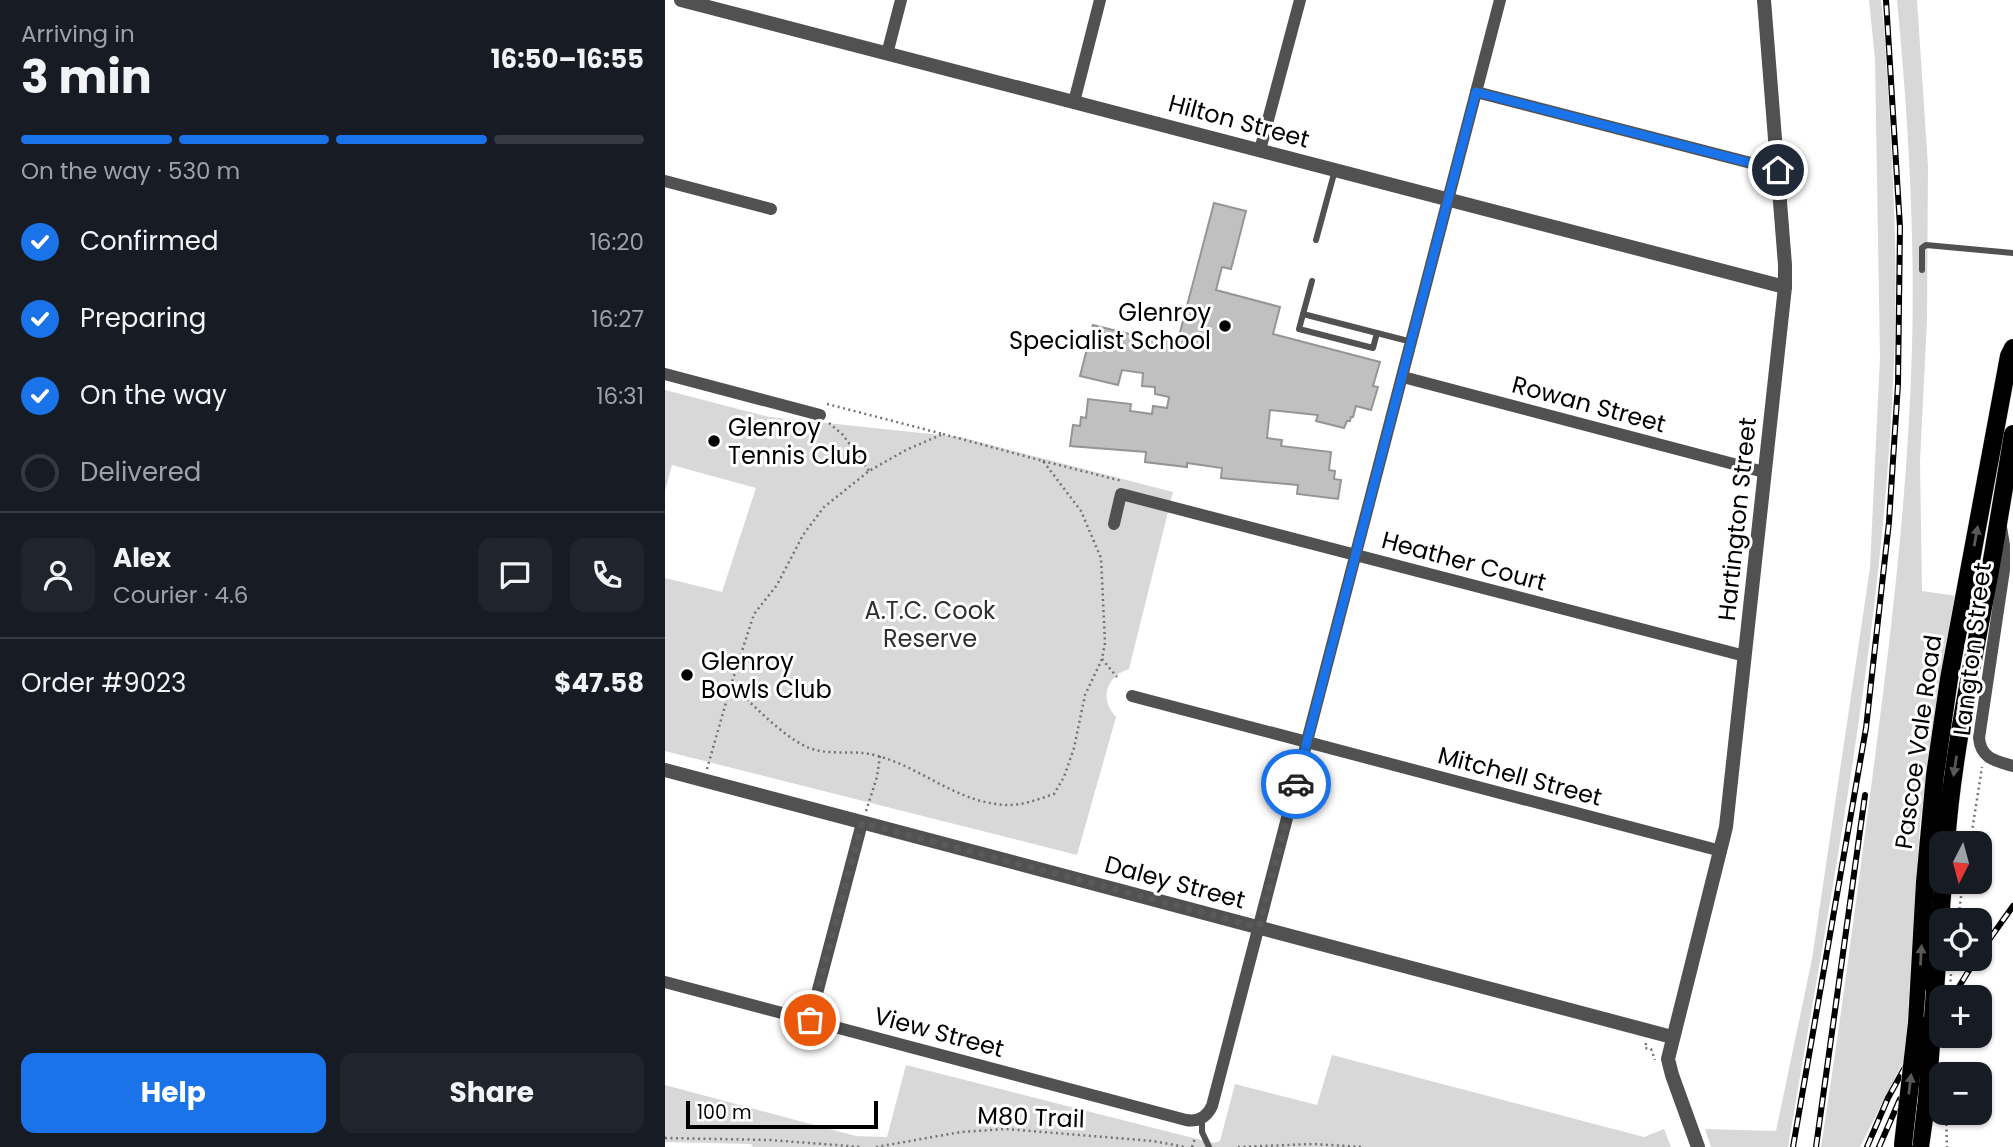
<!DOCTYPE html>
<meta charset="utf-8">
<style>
:root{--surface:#171b24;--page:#20242c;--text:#f1f3f6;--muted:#9ea1a6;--line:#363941;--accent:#1a73e8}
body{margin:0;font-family:Poppins,sans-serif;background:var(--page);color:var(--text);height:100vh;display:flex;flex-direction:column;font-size:26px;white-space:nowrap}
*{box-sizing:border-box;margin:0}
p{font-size:23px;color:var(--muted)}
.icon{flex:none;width:38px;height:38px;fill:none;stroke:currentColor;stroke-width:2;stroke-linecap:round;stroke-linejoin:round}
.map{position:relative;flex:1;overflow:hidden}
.sheet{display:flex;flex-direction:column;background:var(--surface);width:665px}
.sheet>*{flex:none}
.needle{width:46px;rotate:186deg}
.controls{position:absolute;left:1264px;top:831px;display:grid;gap:14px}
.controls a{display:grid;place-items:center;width:63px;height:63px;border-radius:14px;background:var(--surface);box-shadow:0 2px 5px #0004;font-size:35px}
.scale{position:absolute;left:21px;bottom:18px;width:192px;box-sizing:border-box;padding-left:7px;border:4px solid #000;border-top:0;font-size:19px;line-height:24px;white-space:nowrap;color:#000;-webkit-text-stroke:5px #fff;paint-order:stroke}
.pin{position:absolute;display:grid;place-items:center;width:60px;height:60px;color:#fff;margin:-30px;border:4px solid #fff;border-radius:50%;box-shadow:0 2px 7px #0007}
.courier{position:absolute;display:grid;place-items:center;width:70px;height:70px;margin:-35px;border:5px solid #1a73e8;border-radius:50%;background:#fff;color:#222;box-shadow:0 2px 9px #0007}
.overview em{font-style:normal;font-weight:700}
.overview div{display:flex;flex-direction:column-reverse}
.overview{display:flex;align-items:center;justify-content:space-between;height:119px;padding:0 21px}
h1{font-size:46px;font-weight:700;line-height:52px}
.bar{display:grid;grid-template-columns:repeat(4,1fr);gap:10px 7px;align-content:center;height:84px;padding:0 21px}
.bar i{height:9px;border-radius:5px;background:var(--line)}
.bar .on{background:var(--accent)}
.bar p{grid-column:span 4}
.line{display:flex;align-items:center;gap:18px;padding:0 21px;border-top:2px solid var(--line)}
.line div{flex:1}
.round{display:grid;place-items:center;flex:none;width:74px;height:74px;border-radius:14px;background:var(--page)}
ol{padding:0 21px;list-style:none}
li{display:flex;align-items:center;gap:21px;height:77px}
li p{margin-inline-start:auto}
li .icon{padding:7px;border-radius:50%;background:var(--accent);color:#fff;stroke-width:4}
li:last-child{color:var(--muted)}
li i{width:38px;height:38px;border:4px solid var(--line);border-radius:50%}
.cta{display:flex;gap:14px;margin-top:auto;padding:14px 21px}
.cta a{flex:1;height:80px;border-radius:14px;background:var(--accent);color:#fff;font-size:28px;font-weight:700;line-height:80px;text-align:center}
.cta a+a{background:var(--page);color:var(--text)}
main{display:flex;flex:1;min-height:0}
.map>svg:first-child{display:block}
.green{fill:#d8d8d8}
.building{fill:#c0c0c0;stroke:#959595;stroke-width:2}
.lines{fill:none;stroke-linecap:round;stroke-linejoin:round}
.primary-casing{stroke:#dbdbdb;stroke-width:19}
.path{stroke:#737373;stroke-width:2.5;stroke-dasharray:2 3.5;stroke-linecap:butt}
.service{stroke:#515151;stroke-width:6}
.minor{stroke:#515151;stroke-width:12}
.tertiary{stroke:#515151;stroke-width:14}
.primary{stroke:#000;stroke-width:18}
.rail-casing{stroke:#000;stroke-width:6}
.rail{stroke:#fff;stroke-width:3.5;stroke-dasharray:10;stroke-linecap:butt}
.primary-bridge-casing{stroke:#dbdbdb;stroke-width:19;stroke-linecap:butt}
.path-bridge{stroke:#737373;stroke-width:2.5;stroke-dasharray:2 3.5;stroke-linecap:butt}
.primary-bridge{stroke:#000;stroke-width:18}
.oneway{fill:#595959}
.done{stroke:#595959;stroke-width:7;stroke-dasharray:0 12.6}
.route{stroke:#1a73e8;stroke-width:9}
.poi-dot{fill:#000;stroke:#fff;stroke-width:2.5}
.labels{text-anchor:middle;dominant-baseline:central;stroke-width:6;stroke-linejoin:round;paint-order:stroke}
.street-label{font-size:24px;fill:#000;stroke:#fff}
.poi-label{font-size:24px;fill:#000;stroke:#fff;text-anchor:start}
.park-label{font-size:24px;fill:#2f2f2f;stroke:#fff}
</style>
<main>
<section class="sheet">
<div class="overview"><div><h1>3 min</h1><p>Arriving in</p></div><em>16:50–16:55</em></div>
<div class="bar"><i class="on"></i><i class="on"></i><i class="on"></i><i></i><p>On the way · 530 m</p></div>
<ol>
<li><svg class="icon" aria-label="check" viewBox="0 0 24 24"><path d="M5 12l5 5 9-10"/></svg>Confirmed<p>16:20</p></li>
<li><svg class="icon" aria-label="check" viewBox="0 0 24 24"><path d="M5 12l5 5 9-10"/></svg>Preparing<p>16:27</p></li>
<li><svg class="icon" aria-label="check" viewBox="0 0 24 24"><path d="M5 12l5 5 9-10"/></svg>On the way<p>16:31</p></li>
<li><i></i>Delivered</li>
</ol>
<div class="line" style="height:126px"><a class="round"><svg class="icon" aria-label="person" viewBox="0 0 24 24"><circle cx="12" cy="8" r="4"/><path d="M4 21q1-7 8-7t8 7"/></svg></a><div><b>Alex</b><p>Courier · 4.6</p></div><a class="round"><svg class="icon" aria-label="chat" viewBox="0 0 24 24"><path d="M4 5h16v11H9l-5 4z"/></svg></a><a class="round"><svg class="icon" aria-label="phone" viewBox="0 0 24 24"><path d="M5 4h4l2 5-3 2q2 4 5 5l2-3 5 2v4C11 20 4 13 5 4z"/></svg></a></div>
<div class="line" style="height:91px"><div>Order #9023</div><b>$47.58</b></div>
<div class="cta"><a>Help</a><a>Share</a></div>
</section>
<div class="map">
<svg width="1348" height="1147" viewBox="0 0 1348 1147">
<rect width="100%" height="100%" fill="#fff"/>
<!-- green -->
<g class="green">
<path d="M1204 0H1216L1219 27C1226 138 1234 249 1229 361 1219 626 1167 886 1123 1147H1046L1040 1129 1111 1131 1147 959 1205 568 1215 357 1210 59Z"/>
<path d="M1232 0H1252L1263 166 1262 319 1255 462 1257 591 1292 596 1268 731 1255 825 1240 1058 1195 1147H1156C1174 1032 1189 918 1204 803 1224 651 1243 500 1247 347 1250 231 1243 115 1232 0Z"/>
<path d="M0 390 104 417 295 437 508 492 464 669C441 676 434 699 451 717L412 855 0 751V578L57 592 91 488 7 465 0 491Z"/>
<path d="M667 1055 979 1137 999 1129 1006 1147H88L86 1144 0 1142V1085L191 1136 222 1137 241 1065 548 1143 555 1141 570 1084 652 1105Z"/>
</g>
<!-- building -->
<path class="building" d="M549 203 581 211 566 269 557 267 551 290 615 307 608 334 715 362 708 386 713 387 706 410 691 406 688 417H686L685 421H682L679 428 651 421 653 415 605 410 602 438 617 440 616 446 666 452 664 470 670 471 669 479 676 480 673 499 632 494 633 485 556 478 557 468 522 463V467L480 462 481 452 405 446 408 425 415 426 416 417 421 418 423 399 466 404 465 411 487 414 488 406 502 408 504 397 490 394V387L477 386 478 373 457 370 453 385 415 376 428 325 468 335 513 340Z"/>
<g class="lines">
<!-- primary casing -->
<g class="primary-casing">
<g id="primary">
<path d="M1281 844C1288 746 1311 650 1328 554 1335 514 1341 474 1348 434"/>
<path d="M1270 991 1278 882"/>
<path d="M1252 1023 1260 882 1270 775 1284 679 1344 356 1348 348"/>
<path d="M1255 1147 1262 1098"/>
</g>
</g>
<!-- path -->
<g class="path">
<path d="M162 404 278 434"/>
<path d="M164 423 178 435 204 471"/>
<path d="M278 434 378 461 416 511 436 558 440 643 437 659 420 695 409 748 399 777 389 794C374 799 359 805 343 805 292 804 256 766 209 755 186 749 162 757 140 746 115 734 88 704 66 685L89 614 112 585 138 535 159 507 204 471 241 450Z"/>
<path d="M378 461 457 481"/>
<path d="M437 659 452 677"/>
<path d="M42 769 66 685"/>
<path d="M201 811 212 777 215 756"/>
<path d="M1305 844 1317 767"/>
<path d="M1293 920 1298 882"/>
<path d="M981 1043 980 1048 986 1049 990 1060"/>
<path d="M1281 1113 1282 1147"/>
<path d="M0 1138 105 1140 197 1147"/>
<path d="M211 1147 296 1132 341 1129 488 1141 520 1147"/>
<path d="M527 1147 530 1138"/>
<path d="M573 1147 648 1144 699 1147"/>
</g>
<!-- service -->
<g class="service">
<path d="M651 240 670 170"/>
<path d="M1257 270V248L1261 245 1348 253"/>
<path d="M647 281 634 329 708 348 712 333"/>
<path d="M638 314 747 342"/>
<path d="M537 1118V1132L544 1147"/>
</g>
<!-- minor -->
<g class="minor">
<path d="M222 54 236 0"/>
<path d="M811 92 1113 170"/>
<path d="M409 102 435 0"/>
<path d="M595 150 635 0"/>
<path d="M0 181 106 209"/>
<path d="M0 374 155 415"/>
<path d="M738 377 1099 472"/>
<path d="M449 524 456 494 1080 656"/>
<path d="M1336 527 1339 545V570L1314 738C1316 759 1331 761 1348 766"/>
<path d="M467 696 1056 851"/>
<path d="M0 982 521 1120C533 1122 542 1117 547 1106L835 0"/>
<path d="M145 1020 197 823"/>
</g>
<!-- tertiary -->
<g class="tertiary">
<path d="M16 0 1120 287"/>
<path d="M0 770 1007 1037"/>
<path d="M1033 1147 1007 1075 1003 1059 1061 827 1120 287V265L1099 0"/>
</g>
<!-- primary -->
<use href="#primary" class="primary"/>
<!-- rail casing -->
<g class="rail-casing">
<g id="rail">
<path d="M1314 954 1348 906"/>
<path d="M1287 998 1311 959"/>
<path d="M1128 1147 1201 728 1224 522 1233 384 1235 227 1221 0"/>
<path d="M1151 1147 1200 795"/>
<path d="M1202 1147 1223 1098 1276 1002"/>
<path d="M1214 1147 1235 1099"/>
</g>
</g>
<!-- rail -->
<use href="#rail" class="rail"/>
<!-- primary-bridge casing -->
<g class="primary-bridge-casing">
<g id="primary-bridge">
<path d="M1262 1098 1270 991"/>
<path d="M1238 1145 1252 1023"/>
</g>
</g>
<!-- path-bridge -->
<path class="path-bridge" d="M1285 987 1287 960"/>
<!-- primary-bridge -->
<use href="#primary-bridge" class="primary-bridge"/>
</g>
<!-- one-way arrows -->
<defs><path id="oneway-solid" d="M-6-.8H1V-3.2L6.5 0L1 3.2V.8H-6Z" transform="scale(1.75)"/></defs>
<g class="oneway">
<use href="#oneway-solid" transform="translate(1311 536) rotate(-80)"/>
<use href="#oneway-solid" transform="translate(1290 766) rotate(99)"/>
<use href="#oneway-solid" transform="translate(1256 955) rotate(-87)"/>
<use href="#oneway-solid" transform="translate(1245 1084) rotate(-83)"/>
</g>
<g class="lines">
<!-- done -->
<path class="done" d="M145 1020 197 823 594 927 631 784"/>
<!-- route -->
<path class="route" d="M631 784 811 92 1113 170"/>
</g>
<!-- markers -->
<g class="poi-dot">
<circle cx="560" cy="326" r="7"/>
<circle cx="49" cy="441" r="7"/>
<circle cx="22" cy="675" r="7"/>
</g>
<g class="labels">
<!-- street labels -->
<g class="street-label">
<text transform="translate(574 121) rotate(15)">Hilton Street</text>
<text transform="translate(924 404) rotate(15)">Rowan Street</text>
<text transform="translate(1072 519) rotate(-84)">Hartington Street</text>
<text transform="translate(799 561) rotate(15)">Heather Court</text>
<text transform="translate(1307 649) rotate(-83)">Langton Street</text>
<text transform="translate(1253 742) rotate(-82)">Pascoe Vale Road</text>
<text transform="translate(855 776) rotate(15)">Mitchell Street</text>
<text transform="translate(510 882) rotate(15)">Daley Street</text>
<text transform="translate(274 1032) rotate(15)">View Street</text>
<text transform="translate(366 1117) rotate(2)">M80 Trail</text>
</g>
<!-- poi labels -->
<g class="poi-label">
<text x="546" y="312" text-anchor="end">Glenroy<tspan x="546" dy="28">Specialist School</tspan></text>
<text x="63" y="427">Glenroy<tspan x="63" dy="28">Tennis Club</tspan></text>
<text x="36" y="661">Glenroy<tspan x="36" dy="28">Bowls Club</tspan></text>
</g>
<!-- park labels -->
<g class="park-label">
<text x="265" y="610">A.T.C. Cook<tspan x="265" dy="28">Reserve</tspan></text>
</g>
</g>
</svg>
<div class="controls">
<a><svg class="needle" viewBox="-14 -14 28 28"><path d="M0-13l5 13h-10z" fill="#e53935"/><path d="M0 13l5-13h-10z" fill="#9ea1a6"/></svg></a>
<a><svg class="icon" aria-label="locate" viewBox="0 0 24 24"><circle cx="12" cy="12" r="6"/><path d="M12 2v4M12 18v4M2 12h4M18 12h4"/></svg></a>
<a>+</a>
<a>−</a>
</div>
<div class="scale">100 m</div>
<div class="pin" style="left:145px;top:1020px;background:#ea580c"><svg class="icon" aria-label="bag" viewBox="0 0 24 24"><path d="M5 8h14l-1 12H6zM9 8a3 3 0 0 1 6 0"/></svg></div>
<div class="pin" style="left:1113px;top:170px;background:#1f2937"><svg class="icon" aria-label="home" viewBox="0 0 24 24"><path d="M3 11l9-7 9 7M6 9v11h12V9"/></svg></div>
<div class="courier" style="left:631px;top:784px"><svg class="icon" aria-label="car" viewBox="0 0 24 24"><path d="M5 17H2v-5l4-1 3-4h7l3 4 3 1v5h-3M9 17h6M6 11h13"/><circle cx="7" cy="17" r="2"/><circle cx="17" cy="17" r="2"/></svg></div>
</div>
</main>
